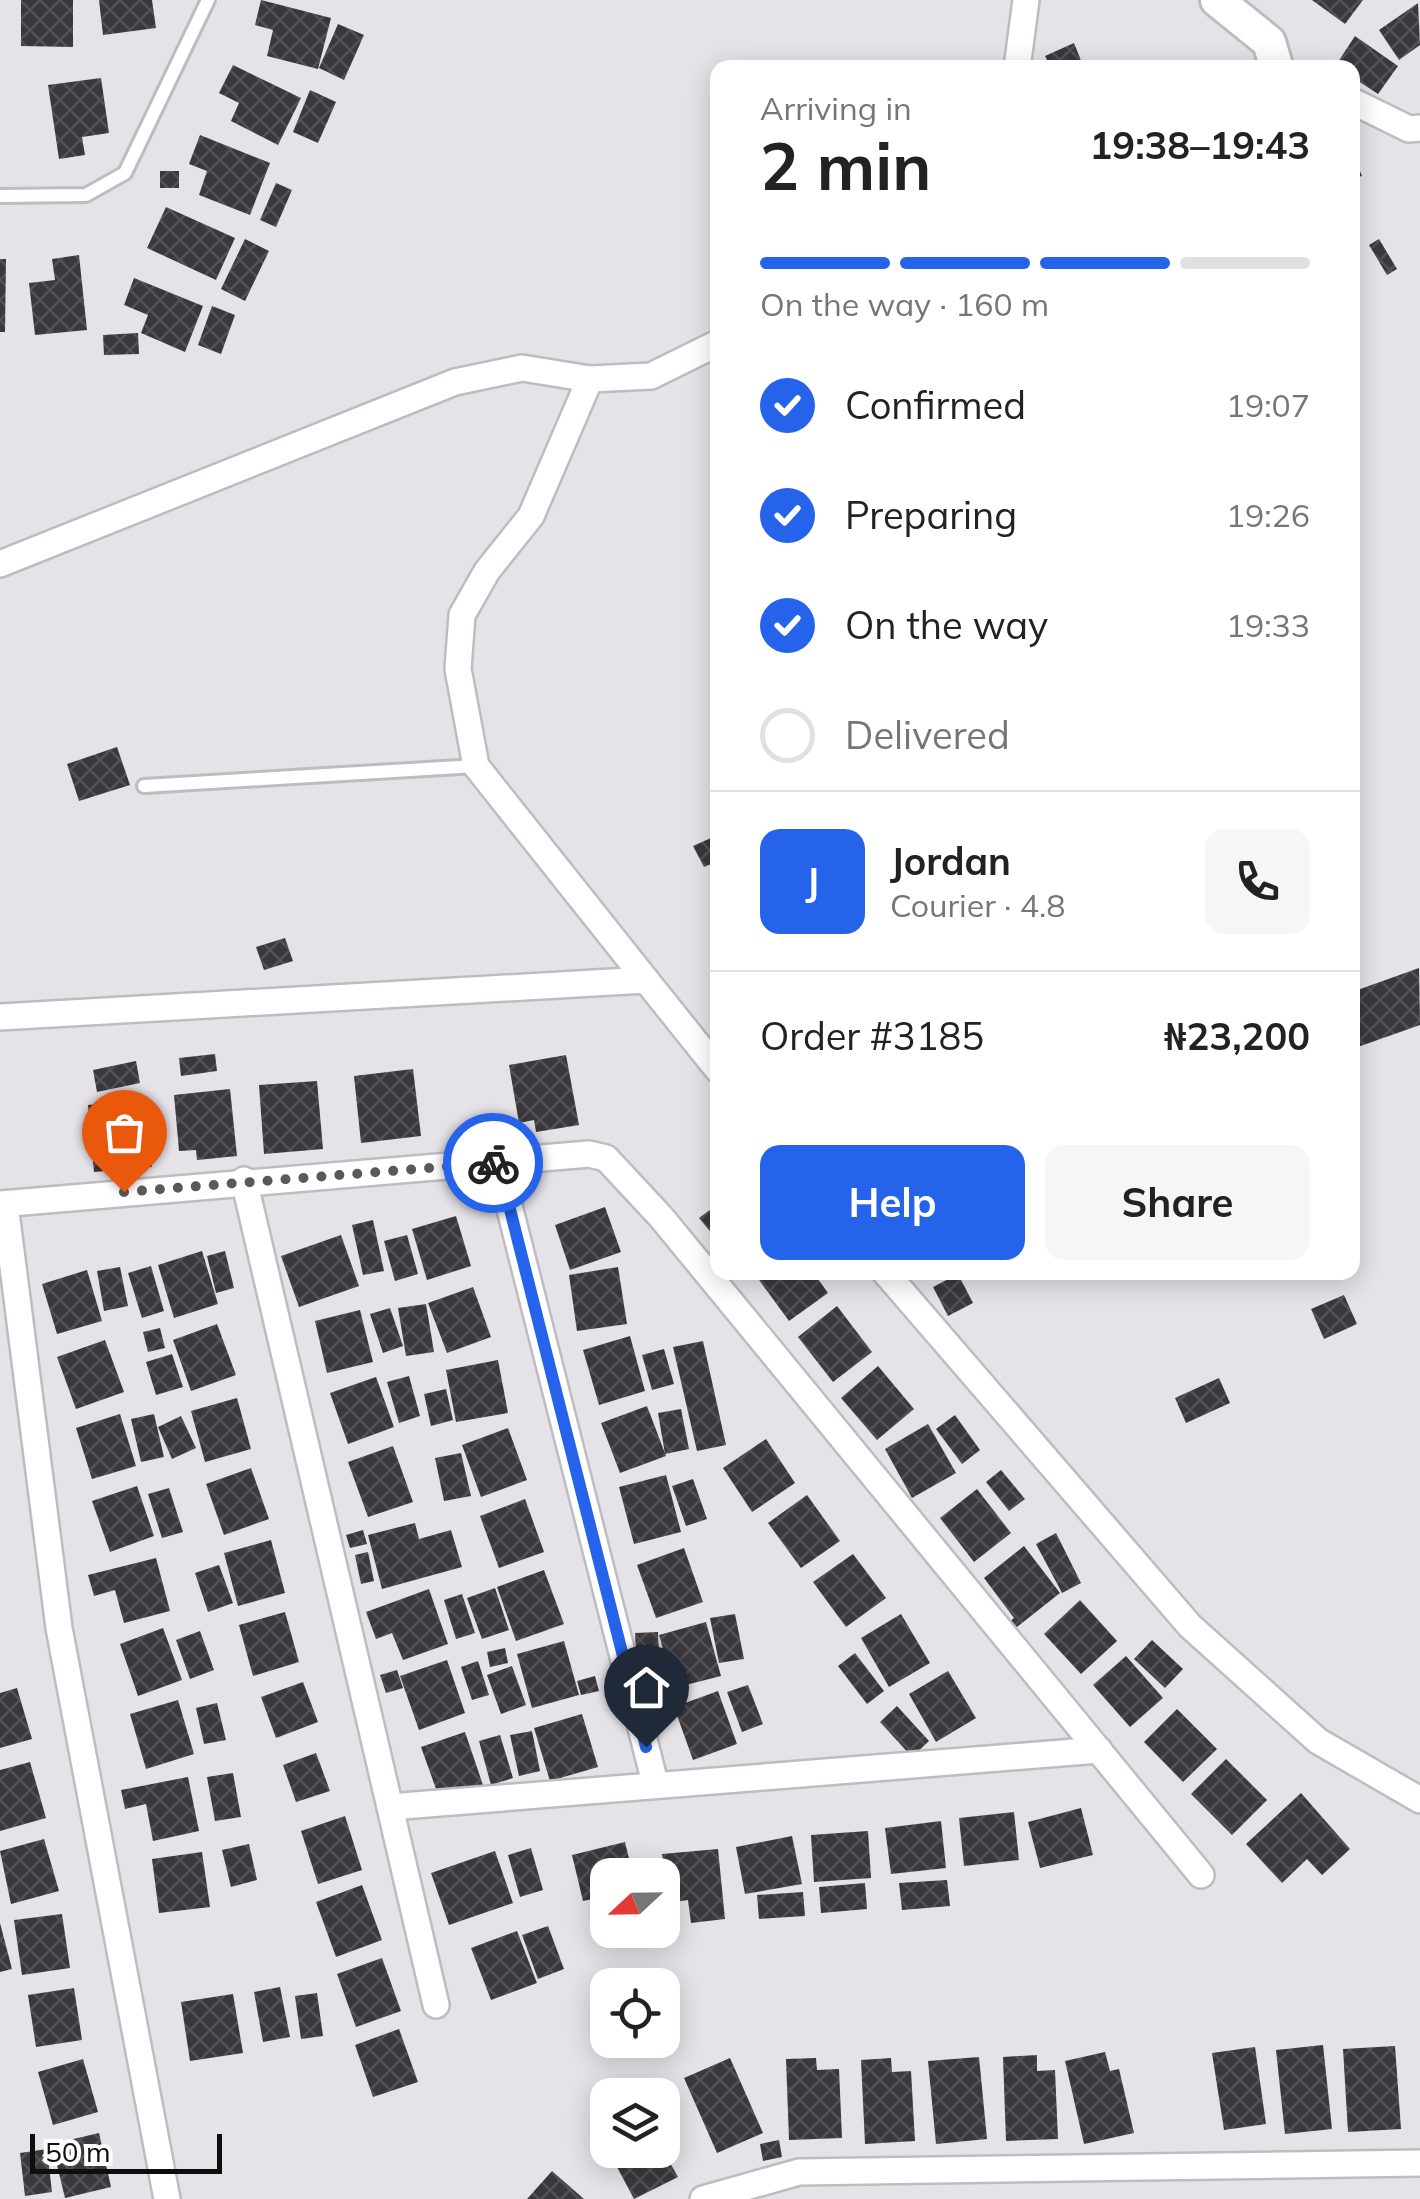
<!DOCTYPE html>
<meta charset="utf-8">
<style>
:root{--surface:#fff;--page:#f6f6f6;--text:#222;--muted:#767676;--line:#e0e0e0;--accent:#2563eb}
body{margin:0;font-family:Mulish,sans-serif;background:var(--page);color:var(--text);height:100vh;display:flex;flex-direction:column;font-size:38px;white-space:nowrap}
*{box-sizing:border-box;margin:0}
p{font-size:32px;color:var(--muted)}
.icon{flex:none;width:55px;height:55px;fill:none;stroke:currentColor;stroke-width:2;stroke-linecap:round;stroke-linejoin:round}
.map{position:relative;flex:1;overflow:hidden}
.sheet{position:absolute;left:710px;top:60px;width:650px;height:1220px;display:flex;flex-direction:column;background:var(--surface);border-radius:20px;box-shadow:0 5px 25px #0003}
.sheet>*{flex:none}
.needle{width:65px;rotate:248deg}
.fabs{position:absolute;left:590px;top:1858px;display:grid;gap:20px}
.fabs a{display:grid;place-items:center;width:90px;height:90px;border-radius:20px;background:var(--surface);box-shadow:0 5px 25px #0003;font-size:50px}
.scale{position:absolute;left:30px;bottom:25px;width:192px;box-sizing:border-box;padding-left:10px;border:5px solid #0e0e0f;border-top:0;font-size:28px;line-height:35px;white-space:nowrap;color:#0e0e0f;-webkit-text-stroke:8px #fff;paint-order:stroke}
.pin{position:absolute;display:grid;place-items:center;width:85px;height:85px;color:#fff;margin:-102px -42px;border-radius:50% 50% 50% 0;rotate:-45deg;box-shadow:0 0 10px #0007}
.pin .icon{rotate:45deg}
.courier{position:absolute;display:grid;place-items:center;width:100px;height:100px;margin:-50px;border:8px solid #2563eb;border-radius:50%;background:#fff;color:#222;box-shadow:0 2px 12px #0007}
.headline em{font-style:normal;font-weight:700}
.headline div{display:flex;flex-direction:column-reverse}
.headline{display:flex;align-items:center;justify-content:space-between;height:170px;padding:0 50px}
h1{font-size:65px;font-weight:700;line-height:75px}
.bar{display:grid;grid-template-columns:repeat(4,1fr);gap:15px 10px;align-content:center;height:120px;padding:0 50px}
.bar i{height:12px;border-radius:8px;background:var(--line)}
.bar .active{background:var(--accent)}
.bar p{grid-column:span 4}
.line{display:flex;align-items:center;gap:25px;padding:0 50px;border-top:2px solid var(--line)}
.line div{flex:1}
.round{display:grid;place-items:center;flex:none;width:105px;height:105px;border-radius:20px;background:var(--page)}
ol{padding:0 50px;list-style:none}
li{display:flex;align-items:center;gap:30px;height:110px}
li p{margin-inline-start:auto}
li .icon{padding:10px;border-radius:50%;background:var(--accent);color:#fff;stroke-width:4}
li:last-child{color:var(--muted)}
li i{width:55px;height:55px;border:5px solid var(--line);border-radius:50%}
.button{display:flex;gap:20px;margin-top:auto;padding:20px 50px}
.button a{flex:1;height:115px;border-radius:20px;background:var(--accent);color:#fff;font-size:40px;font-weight:700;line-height:115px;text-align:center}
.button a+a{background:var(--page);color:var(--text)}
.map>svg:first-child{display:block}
.building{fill:url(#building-cross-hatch)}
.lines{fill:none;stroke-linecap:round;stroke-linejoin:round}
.service-casing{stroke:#bebcc0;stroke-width:18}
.minor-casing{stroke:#bebcc0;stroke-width:30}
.tertiary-casing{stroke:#bebcc0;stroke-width:38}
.service{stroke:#fff;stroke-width:12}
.minor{stroke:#fff;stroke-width:25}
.tertiary{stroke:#fff;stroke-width:32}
.done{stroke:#59595b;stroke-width:10;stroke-dasharray:0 18}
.route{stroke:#2563eb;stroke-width:12}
</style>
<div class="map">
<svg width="1420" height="2199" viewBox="0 0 1420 2199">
<defs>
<pattern id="building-cross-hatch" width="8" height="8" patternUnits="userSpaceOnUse" patternTransform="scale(2.5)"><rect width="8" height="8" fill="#3a383c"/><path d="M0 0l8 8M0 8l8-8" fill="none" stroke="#535155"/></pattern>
</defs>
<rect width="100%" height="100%" fill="#e5e3e8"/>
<!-- building -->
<g class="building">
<path d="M21 0H73V47L21 46Z"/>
<path d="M99 0H152L156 28 103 35Z"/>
<path d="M261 0 331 18 318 69 267 56 273 30 255 25Z"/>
<path d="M1312 0H1363L1345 24Z"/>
<path d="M1418 3 1420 45 1399 60 1379 30Z"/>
<path d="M338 24 364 35 344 80 319 68Z"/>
<path d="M1355 36 1398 66 1378 94 1352 77V68L1336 65Z"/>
<path d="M1074 43 1084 68H1051L1045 56Z"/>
<path d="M233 65 301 98 278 145 231 121 239 103 219 93Z"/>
<path d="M101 78 109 133 82 137 85 155 59 159 48 85Z"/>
<path d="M310 90 336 102 318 143 293 132Z"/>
<path d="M200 135 270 163 250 215 199 195 207 171 189 164Z"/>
<path d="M1352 152 1362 176 1352 179Z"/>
<rect x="160" y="171" width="19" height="17"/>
<path d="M276 183 292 190 276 227 260 220Z"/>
<path d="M166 207 235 238 216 280 147 248Z"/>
<path d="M245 239 269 251 245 301 221 289Z"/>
<path d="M1379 239 1397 269 1387 275 1369 245Z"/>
<path d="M79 255 87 330 35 335 29 283 55 280 52 259Z"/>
<path d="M0 259H6L5 332H0Z"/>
<path d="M134 278 203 306 185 352 141 333 148 315 124 305Z"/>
<path d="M212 306 235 315 221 354 198 345Z"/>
<path d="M138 333 139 354 104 355 103 335Z"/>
<path d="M117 747 130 785 79 801 67 764Z"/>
<path d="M711 838 718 861 704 867 693 846Z"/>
<path d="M285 938 293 961 264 970 256 947Z"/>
<path d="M1419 968 1420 1025 1352 1049V992Z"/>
<path d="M215 1054 217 1071 181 1076 179 1058Z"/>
<path d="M566 1055 579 1125 536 1132 534 1120 519 1123 509 1065Z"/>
<path d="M136 1061 140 1083 97 1092 93 1070Z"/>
<path d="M413 1069 421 1136 361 1143 354 1076Z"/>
<path d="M317 1081 323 1149 264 1154 259 1085Z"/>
<path d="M230 1089 237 1156 197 1160 196 1150 179 1151 174 1095Z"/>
<path d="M146 1100 152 1167 94 1172 88 1105Z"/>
<path d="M531 1136 535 1151 517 1155 514 1140Z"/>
<path d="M718 1204V1241L699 1218Z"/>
<path d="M605 1207 621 1252 570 1270 555 1225Z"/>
<path d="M456 1216 471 1266 427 1280 412 1229Z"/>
<path d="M373 1220 384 1271 363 1275 352 1225Z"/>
<path d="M341 1235 359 1286 299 1307 281 1256Z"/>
<path d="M407 1235 418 1274 395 1281 384 1241Z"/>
<path d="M202 1251 218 1304 174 1318 158 1265Z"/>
<path d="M225 1251 234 1288 216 1293 207 1256Z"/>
<path d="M151 1266 164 1311 142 1318 128 1273Z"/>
<path d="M120 1267 128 1306 104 1311 97 1271Z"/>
<path d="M618 1267 627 1324 577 1331 569 1275Z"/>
<path d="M87 1270 102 1321 57 1334 42 1284Z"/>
<path d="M762 1272H813L828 1293 789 1321 757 1277Z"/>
<path d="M958 1274 973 1303 948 1316 933 1287Z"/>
<path d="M473 1287 491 1337 447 1353 428 1303Z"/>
<path d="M1344 1295 1357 1324 1324 1339 1311 1309Z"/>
<path d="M426 1304 434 1352 406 1356 398 1308Z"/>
<path d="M837 1306 872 1352 833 1382 798 1337Z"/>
<path d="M390 1308 403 1346 383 1353 370 1314Z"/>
<path d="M360 1310 373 1362 327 1373 315 1321Z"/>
<path d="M217 1324 236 1375 191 1391 173 1340Z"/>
<path d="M160 1328 165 1348 148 1352 143 1332Z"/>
<path d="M630 1336 645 1391 599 1405 583 1350Z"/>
<path d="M105 1340 124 1392 76 1409 57 1357Z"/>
<path d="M703 1341 726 1445 697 1451 673 1347Z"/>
<path d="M664 1349 674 1384 652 1390 642 1355Z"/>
<path d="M172 1354 183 1387 156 1395 146 1362Z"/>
<path d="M498 1360 508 1413 456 1422 446 1370Z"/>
<path d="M878 1366 914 1409 877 1440 841 1398Z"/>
<path d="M409 1376 420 1416 399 1423 387 1382Z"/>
<path d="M376 1377 394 1427 348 1444 330 1393Z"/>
<path d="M1219 1378 1230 1403 1186 1423 1175 1398Z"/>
<path d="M446 1389 453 1420 431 1426 424 1394Z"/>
<path d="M237 1398 251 1449 205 1462 191 1411Z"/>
<path d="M647 1406 666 1456 620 1473 601 1423Z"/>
<path d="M681 1409 689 1449 665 1454 658 1413Z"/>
<path d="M120 1414 136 1466 92 1479 76 1428Z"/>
<path d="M154 1414 164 1457 141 1462 131 1419Z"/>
<path d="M955 1415 980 1450 962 1464 936 1429Z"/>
<path d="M181 1416 196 1448 172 1459 158 1427Z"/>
<path d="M928 1424 956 1473 912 1498 885 1449Z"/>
<path d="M508 1428 527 1480 481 1497 462 1445Z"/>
<path d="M766 1439 795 1483 752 1512 723 1468Z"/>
<path d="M393 1446 413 1502 368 1517 348 1462Z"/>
<path d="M461 1453 471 1496 444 1501 435 1458Z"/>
<path d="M251 1468 269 1519 224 1535 206 1484Z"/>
<path d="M1001 1470 1025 1499 1009 1511 986 1482Z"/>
<path d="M666 1475 681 1532 634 1544 619 1487Z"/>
<path d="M693 1479 707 1519 686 1526 672 1486Z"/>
<path d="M137 1486 154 1536 110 1552 92 1501Z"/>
<path d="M169 1488 183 1532 162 1538 148 1494Z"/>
<path d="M977 1489 1011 1533 974 1562 940 1518Z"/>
<path d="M807 1495 840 1541 801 1568 768 1523Z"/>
<path d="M525 1499 544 1552 499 1568 480 1516Z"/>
<path d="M415 1523 419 1539 451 1530 462 1567 382 1589 368 1535Z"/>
<path d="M363 1530 367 1544 350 1548 346 1535Z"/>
<path d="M1056 1533 1081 1583 1062 1593 1036 1544Z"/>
<path d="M271 1540 285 1593 238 1606 224 1553Z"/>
<path d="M1024 1546 1060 1593 1007 1635 1002 1628 1014 1618 984 1578Z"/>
<path d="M684 1548 703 1602 656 1618 637 1565Z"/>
<path d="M368 1552 374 1581 361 1584 355 1555Z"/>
<path d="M853 1554 886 1598 846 1627 813 1582Z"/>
<path d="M156 1558 170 1611 124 1623 115 1590 94 1596 88 1575Z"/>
<path d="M219 1565 233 1603 208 1612 195 1573Z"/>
<path d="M544 1570 564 1624 516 1641 497 1587Z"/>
<path d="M495 1588 509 1630 482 1639 467 1598Z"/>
<path d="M429 1589 448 1644 403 1660 392 1633 376 1639 366 1612Z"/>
<path d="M462 1594 475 1633 456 1639 444 1600Z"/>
<path d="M1080 1600 1117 1641 1081 1674 1044 1634Z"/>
<path d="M285 1612 299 1662 253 1676 239 1625Z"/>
<path d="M735 1614 744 1659 719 1663 710 1618Z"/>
<path d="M901 1614 930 1663 889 1687 861 1638Z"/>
<path d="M706 1622 721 1676 674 1688 659 1635Z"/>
<path d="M163 1628 182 1680 138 1696 120 1644Z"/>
<path d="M200 1631 214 1670 190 1679 176 1640Z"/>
<path d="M658 1632 659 1654H636L635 1633Z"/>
<path d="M1152 1640 1183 1669 1165 1688 1134 1659Z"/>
<path d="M564 1641 579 1695 532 1708 517 1654Z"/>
<path d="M505 1648 508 1663 490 1667 487 1652Z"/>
<path d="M855 1653 884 1691 867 1704 838 1666Z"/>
<path d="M1126 1656 1163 1698 1130 1727 1093 1685Z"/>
<path d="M447 1660 465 1713 419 1730 400 1676Z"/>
<path d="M478 1661 489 1695 472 1700 461 1667Z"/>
<path d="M512 1666 526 1705 501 1714 487 1675Z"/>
<path d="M397 1670 403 1688 386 1693 380 1675Z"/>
<path d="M948 1671 976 1718 936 1742 909 1694Z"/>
<path d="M595 1676 599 1691 581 1695 577 1681Z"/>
<path d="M303 1682 318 1722 276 1738 261 1697Z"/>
<path d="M748 1685 763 1724 742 1732 727 1692Z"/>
<path d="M17 1688 32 1739 0 1748V1693Z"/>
<path d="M718 1691 737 1744 693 1760 674 1707Z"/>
<path d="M178 1700 194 1754 146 1769 130 1714Z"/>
<path d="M217 1703 226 1740 204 1744 196 1708Z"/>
<path d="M897 1706 929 1741 912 1757 880 1722Z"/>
<path d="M1177 1709 1217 1749 1183 1782 1144 1742Z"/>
<path d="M582 1714 598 1767 550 1781 534 1728Z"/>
<path d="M532 1731 540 1771 519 1776 510 1735Z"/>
<path d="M465 1732 483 1785 440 1800 421 1747Z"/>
<path d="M500 1735 513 1778 491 1785 479 1741Z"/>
<path d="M316 1753 330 1791 296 1802 283 1765Z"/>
<path d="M1226 1759 1267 1800 1232 1835 1191 1794Z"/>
<path d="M30 1762 46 1818 0 1831V1770Z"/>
<path d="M233 1773 241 1817 215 1821 207 1777Z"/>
<path d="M188 1777 199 1831 153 1841 146 1804 125 1809 121 1790Z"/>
<path d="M1301 1793 1350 1849 1322 1875 1307 1859 1282 1883 1246 1844Z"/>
<path d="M1081 1808 1093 1855 1040 1868 1028 1822Z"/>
<path d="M1014 1812 1019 1860 964 1866 959 1818Z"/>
<path d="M345 1816 362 1870 318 1884 301 1831Z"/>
<path d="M941 1821 946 1868 891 1874 885 1828Z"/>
<path d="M868 1831 871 1878 814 1882 811 1835Z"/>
<path d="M792 1836 802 1884 745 1894 736 1847Z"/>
<path d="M44 1839 59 1891 11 1904 0 1851Z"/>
<path d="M625 1842 633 1875H608V1896L583 1901 572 1855Z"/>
<path d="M249 1844 257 1880 231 1887 222 1850Z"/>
<path d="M531 1848 543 1890 520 1897 508 1855Z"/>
<path d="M718 1849 725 1919 691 1923 688 1900 668 1903 662 1854Z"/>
<path d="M495 1851 513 1903 449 1925 431 1873Z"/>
<path d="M202 1852 210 1907 159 1913 152 1859Z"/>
<path d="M947 1880 950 1906 902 1910 899 1883Z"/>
<path d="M865 1883 867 1909 821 1913 819 1887Z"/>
<path d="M362 1885 382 1940 336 1957 316 1902Z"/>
<path d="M803 1892 805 1916 759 1919 757 1895Z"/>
<path d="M62 1914 70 1968 22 1975 14 1920Z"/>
<path d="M0 1923 12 1969 0 1972Z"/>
<path d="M548 1926 564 1969 538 1979 522 1935Z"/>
<path d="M517 1931 537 1983 491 2000 471 1948Z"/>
<path d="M382 1958 401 2011 356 2027 337 1974Z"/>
<path d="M280 1987 290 2037 263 2042 254 1992Z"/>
<path d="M74 1988 82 2040 36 2047 28 1995Z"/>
<path d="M317 1993 323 2036 301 2039 295 1996Z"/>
<path d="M233 1994 243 2053 190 2061 181 2002Z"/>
<path d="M399 2029 418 2082 373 2097 355 2045Z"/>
<path d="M1323 2045 1332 2129 1285 2134 1276 2050Z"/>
<path d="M1395 2046 1401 2129 1348 2132 1343 2049Z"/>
<path d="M1255 2047 1266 2124 1224 2130 1212 2053Z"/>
<path d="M1105 2052 1110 2071 1119 2069 1134 2133 1084 2144 1065 2061Z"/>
<path d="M1037 2055V2071L1055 2070 1058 2139 1006 2141 1003 2057Z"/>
<path d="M979 2057 987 2139 936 2144 928 2061Z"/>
<path d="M730 2058 763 2133 717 2153 684 2078Z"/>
<path d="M816 2058 817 2070 839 2069 842 2138 789 2140 786 2059Z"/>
<path d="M891 2058 892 2072 911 2071 915 2141 865 2144 861 2060Z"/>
<path d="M83 2059 98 2112 53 2125 38 2072Z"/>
<path d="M608 2124V2149L597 2130Z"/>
<path d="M99 2133 111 2187 65 2198 52 2144Z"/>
<path d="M779 2140 782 2157 763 2161 760 2144Z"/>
<path d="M47 2149 52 2192 25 2196 20 2153Z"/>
<path d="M608 2150H663L678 2177 634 2199Z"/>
<path d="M552 2171 584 2199H527Z"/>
</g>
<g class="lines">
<!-- service casing -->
<g class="service-casing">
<g id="service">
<path d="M0 196 86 195 125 173 208 0"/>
<path d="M144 786 476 766"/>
</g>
</g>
<!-- minor casing -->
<g class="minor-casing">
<g id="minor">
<path d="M1017 68 1026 0"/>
<path d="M1352 101 1409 129 1420 128"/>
<path d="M590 379 531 516 487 571 462 615 458 669 476 766 646 980"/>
<path d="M0 564 455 382 522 368 590 379 651 376 718 343"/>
<path d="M0 1017 646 980 718 1070"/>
<path d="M498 1162 655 1783"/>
<path d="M244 1180 436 2005"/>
<path d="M0 1204 589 1154 606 1158 661 1217 1201 1875"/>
<path d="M5 1204 59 1628 167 2199"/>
<path d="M885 1272 1190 1626 1318 1741 1420 1800"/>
<path d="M390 1807 1099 1750"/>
<path d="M703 2199 799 2172 1420 2163"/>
</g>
</g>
<!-- tertiary casing -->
<g class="tertiary-casing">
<path id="tertiary" d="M1217 0 1269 42 1275 62"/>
</g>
<!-- service -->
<use href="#service" class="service"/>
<!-- minor -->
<use href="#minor" class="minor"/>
<!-- tertiary -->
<use href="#tertiary" class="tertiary"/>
</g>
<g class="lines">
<!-- done -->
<path class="done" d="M124 1192 493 1163"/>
<!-- route -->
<path class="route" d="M493 1163 498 1162 646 1747"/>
</g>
</svg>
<div class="fabs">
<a><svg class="needle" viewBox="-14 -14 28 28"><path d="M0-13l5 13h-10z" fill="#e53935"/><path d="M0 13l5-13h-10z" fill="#767676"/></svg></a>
<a><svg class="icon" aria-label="locate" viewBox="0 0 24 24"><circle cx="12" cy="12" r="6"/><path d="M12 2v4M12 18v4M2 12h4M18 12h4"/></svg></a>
<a><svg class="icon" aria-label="layers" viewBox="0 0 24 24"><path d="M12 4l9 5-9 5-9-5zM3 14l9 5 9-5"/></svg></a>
</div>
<div class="scale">50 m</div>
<div class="pin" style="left:124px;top:1192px;background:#ea580c"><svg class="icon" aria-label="bag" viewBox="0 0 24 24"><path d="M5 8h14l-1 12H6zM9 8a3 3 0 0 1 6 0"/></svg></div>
<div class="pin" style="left:646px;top:1747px;background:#1f2937"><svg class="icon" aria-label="home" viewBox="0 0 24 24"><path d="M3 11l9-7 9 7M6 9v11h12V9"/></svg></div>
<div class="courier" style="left:493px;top:1163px"><svg class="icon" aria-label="bike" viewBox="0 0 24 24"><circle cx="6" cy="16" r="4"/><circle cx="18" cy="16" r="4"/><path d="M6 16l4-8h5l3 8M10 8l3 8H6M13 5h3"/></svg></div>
<section class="sheet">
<div class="headline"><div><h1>2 min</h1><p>Arriving in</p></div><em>19:38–19:43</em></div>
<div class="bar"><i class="active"></i><i class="active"></i><i class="active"></i><i></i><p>On the way · 160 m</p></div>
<ol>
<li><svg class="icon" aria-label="check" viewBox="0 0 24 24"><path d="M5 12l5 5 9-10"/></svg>Confirmed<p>19:07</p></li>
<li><svg class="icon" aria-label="check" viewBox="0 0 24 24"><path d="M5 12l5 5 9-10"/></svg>Preparing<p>19:26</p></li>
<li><svg class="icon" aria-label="check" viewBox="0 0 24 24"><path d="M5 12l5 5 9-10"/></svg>On the way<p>19:33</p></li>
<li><i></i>Delivered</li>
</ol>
<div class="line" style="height:180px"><b class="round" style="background:var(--accent);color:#fff">J</b><div><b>Jordan</b><p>Courier · 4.8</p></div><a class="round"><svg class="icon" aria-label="phone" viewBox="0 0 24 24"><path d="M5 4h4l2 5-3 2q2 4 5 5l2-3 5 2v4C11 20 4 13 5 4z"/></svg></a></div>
<div class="line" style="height:130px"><div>Order #3185</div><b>₦23,200</b></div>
<div class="button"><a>Help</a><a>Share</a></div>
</section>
</div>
